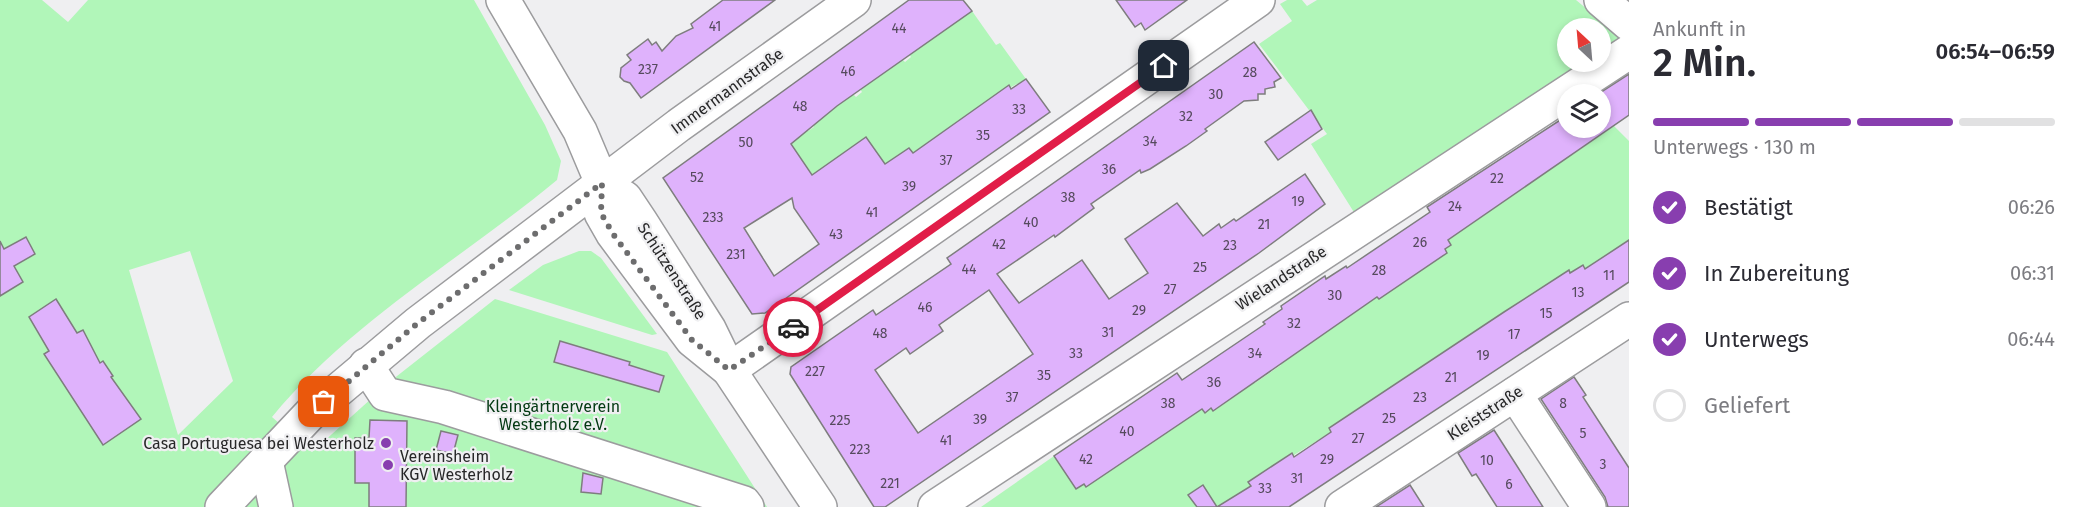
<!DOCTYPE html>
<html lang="de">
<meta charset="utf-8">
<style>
:root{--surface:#fff;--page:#f2f2f3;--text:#2b2b33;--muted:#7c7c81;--line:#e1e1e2;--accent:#883eaf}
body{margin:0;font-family:"Fira Sans",sans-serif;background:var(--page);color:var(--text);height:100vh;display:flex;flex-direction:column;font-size:22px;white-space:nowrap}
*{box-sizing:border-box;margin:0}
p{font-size:20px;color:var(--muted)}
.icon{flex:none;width:33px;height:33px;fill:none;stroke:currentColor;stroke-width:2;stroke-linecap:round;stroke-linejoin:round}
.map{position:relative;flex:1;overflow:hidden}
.side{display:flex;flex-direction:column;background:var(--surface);width:450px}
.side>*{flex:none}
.needle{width:39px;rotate:334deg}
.buttons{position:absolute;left:1557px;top:18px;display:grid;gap:12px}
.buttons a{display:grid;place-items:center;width:54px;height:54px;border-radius:50%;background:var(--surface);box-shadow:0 3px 9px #0003;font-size:30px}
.pin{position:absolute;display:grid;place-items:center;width:51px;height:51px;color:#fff;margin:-26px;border-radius:12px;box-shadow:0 3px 9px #0006}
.courier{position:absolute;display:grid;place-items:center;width:60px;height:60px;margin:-30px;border:4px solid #e11d48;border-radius:50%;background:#fff;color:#222;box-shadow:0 2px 8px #0007}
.headline em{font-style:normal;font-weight:600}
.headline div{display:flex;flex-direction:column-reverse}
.headline{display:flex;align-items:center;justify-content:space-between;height:102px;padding:0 24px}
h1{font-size:39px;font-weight:600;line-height:45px}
.bar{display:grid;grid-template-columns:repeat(4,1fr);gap:9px 6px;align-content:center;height:72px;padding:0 24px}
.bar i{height:8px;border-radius:4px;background:var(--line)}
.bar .current{background:var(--accent)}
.bar p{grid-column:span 4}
ol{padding:0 24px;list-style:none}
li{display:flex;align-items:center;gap:18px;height:66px}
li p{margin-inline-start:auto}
li .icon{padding:6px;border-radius:50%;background:var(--accent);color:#fff;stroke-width:4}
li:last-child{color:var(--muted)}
li i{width:33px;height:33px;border:3px solid var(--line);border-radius:50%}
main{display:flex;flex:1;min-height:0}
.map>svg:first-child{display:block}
.green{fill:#b1f6b9;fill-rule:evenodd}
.building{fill:#dfb2fc;stroke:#7e7d7e;stroke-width:1.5;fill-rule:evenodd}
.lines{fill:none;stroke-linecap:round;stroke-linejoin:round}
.minor-casing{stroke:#9c9c9e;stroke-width:36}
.minor{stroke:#fff;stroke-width:33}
.done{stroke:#6d6d6e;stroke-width:6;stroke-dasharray:0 10.8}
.route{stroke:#e11d48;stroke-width:8}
.poi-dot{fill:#883eaf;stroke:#efeff1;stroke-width:2}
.labels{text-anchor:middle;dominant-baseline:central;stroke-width:4.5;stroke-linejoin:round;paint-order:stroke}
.number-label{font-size:14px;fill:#554a5d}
.street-label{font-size:16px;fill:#272728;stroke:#efeff1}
.park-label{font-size:16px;fill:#033912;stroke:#efeff1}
.poi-label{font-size:16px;fill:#272728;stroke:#efeff1;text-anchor:end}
</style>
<main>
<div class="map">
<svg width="1629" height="507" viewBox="0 0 1629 507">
<rect width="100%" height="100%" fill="#efeff1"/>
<!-- green -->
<g class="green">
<path d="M0 0H42L68 22 88 0H474L545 125 561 161 557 180C464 257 349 323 272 417L312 452 392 380 495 299 667 352 767 507H0ZM190 251 233 381 178 435 129 270Z"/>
<path d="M1287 0H1302L1307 6 1317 0H1576L1629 44 1362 225 1311 144 1327 134 1259 44 1292 21 1280 4ZM1568 28H1600V62H1568Z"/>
<path d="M972 11 996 45 1000 43 1026 79 993 97 975 115 972 111 919 149 921 153 900 166 813 175 788 141 805 129 808 131 814 127 812 124 853 94 856 97 862 92 860 89 902 59 905 62 911 57 909 54Z"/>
<path d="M1614 126 1629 141V240L1585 269 1583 265 1570 273 1568 270 1557 278 1558 281 1329 428 1331 432 1249 483 1251 486 1245 490 1246 492 1224 507H981L1054 456 1076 489 1084 484 1086 487 1200 405 1205 413 1211 408 1214 411 1240 393 1238 390 1253 380 1255 383 1281 365 1279 362 1376 295 1379 299 1447 253 1445 249 1451 245 1446 237 1455 235 1522 189 1520 185C1539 177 1558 168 1569 152L1572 155Z"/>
<path d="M579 251H591L601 258 657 334 652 335 509 290 543 265Z"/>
</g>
<!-- building -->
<g class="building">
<path d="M723 0H775L641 98 630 83 624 81 620 77 621 68 631 60 627 55 648 39 652 45 656 42 662 51 676 36 693 28 691 24Z"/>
<path d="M909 0H963L972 11 837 106 791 144 812 175 866 137 885 164 909 148 913 153 1009 85 1011 89 1026 79 1050 112 765 313 752 314 663 178ZM792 198 794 208 819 244 774 276 744 228Z"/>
<path d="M1116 0H1187L1145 30 1141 23 1135 27Z"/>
<path d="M1254 42 1281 78 1274 82 1275 87 1265 89V94H1258V100L1244 101 1205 129 1207 131 1186 146 1150 169 1141 173 1140 170 1091 204 1094 208 1055 237 1054 235 997 274 1019 303 1082 260 1109 299 1148 273 1125 239 1177 203 1203 236 1219 224 1221 228 1234 219 1236 221 1305 174 1325 204 1259 253 885 507H874L790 374 791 367 873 310 876 315 951 264 947 258ZM989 290 1033 354 918 433 875 370 906 348 910 354 943 331 939 325Z"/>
<path d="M1629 74V115L1448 240 1451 245 1445 249 1447 253 1379 299 1377 297 1213 411 1211 408 1205 413 1202 409 1086 487 1084 484 1076 489 1054 456 1177 373 1182 380 1265 324 1263 322 1282 309 1281 306 1325 276 1326 279 1346 266 1347 268 1430 212 1427 207 1568 115V128H1600V94H1598Z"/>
<path d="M1311 110 1322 129 1278 160 1265 142Z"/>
<path d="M26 237 35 254 14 266 23 282 0 296V241L4 249Z"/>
<path d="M1629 240V282L1289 507H1197L1188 495 1203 485 1217 507 1251 486 1248 482 1292 453 1294 457 1331 432 1329 428 1504 312 1569 270 1570 273 1583 265 1585 269Z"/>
<path d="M56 299 77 333 83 330 100 363 103 361 113 376 111 377 141 419 103 445 44 354 49 351 29 317Z"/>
<path d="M560 341 630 362 629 365 664 376 659 392 554 362Z"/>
<path d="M1574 377 1586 395 1583 397 1629 468V507H1608L1605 497 1541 399Z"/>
<path d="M370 420 407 421 406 507H369V483H355V438H369Z"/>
<path d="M1494 430 1517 466 1543 507H1497L1476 474 1472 476 1458 453Z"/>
<path d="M441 431 458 435 453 454 436 450Z"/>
<path d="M583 473 603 478 601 494 581 492Z"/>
<path d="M1410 485 1424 507H1376Z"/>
</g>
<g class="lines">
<!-- minor casing -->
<g class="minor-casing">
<g id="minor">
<path d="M503 0 580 131 602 183 601 213 613 234 692 340 729 370"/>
<path d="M1601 0 1629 24"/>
<path d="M602 183 625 198 641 222 709 329 729 370 820 507"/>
<path d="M366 365 385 394 444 407 744 503 747 507"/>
<path d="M729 370 1258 0"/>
<path d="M1515 394 1589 507"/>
<path d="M266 461 276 507"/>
<path d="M222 507 311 413 418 323 679 125 854 0"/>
<path d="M935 507 1629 52"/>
<path d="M1342 507 1629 319"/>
</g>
</g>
<!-- minor -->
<use href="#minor" class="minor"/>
</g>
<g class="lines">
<!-- done -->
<path class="done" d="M324 402 418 323 602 183 601 213 613 234 692 340 729 370 793 327"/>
<!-- route -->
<path class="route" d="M793 327 1164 66"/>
</g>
<!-- markers -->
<g class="poi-dot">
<circle cx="386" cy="443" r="6"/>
<circle cx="388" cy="465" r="6"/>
</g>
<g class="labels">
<!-- number labels -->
<g class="number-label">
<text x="715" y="26">41</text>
<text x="899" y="28">44</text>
<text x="648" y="69">237</text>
<text x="848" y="71">46</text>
<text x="1250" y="72">28</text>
<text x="1216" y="94">30</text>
<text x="800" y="106">48</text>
<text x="1019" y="109">33</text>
<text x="1186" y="116">32</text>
<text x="983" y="135">35</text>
<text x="1150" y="141">34</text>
<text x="746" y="142">50</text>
<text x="946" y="160">37</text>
<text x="1109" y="169">36</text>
<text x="697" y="177">52</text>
<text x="1497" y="178">22</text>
<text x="909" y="186">39</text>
<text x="1068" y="197">38</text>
<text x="1298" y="201">19</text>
<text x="1455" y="206">24</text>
<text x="872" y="212">41</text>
<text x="713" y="217">233</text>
<text x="1031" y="222">40</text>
<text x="1264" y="224">21</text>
<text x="836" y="234">43</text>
<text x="1420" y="242">26</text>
<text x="999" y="244">42</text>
<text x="1230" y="245">23</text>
<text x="736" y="254">231</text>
<text x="1200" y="267">25</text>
<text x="969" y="269">44</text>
<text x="1379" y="270">28</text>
<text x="1609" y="275">11</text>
<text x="1170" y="289">27</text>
<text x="1578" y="292">13</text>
<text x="1335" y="295">30</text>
<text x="925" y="307">46</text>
<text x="1139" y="310">29</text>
<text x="1546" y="313">15</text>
<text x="1294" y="323">32</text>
<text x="1108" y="332">31</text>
<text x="880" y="333">48</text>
<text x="1514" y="334">17</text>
<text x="1076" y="353">33</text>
<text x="1255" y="353">34</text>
<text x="1483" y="355">19</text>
<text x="815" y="371">227</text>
<text x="1044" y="375">35</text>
<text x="1451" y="377">21</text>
<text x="1214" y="382">36</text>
<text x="1012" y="397">37</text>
<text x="1420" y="397">23</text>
<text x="1168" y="403">38</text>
<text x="1563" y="403">8</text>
<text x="1389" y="418">25</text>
<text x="980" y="419">39</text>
<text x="840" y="420">225</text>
<text x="1127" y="431">40</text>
<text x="1583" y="433">5</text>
<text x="1358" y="438">27</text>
<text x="946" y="440">41</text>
<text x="860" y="449">223</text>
<text x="1086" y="459">42</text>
<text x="1327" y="459">29</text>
<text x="1487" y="460">10</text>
<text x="1603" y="464">3</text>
<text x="1297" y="478">31</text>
<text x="890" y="483">221</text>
<text x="1509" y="484">6</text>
<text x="1265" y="488">33</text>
</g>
<!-- street labels -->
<g class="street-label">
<text transform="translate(727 91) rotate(-36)">Immermannstraße</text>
<text transform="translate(672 271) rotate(57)">Schützenstraße</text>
<text transform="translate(1281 278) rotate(-33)">Wielandstraße</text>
<text transform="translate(1485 413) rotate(-33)">Kleiststraße</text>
</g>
<!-- park labels -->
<g class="park-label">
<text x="553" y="406">Kleingärtnerverein<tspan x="553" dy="18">Westerholz e.V.</tspan></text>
</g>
<!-- poi labels -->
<g class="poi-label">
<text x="374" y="443">Casa Portuguesa bei Westerholz</text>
<text x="400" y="456" text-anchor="start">Vereinsheim<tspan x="400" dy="18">KGV Westerholz</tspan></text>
</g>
</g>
</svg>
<div class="buttons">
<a><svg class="needle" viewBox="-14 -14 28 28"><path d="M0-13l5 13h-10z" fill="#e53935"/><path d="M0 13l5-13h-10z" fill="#7c7c81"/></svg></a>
<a><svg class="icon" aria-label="layers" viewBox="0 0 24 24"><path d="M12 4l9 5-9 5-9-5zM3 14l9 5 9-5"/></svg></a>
</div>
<div class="pin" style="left:324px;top:402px;background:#ea580c"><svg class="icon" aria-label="bag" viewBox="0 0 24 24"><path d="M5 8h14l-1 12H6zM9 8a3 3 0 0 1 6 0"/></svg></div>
<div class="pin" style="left:1164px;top:66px;background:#1f2937"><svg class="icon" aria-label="home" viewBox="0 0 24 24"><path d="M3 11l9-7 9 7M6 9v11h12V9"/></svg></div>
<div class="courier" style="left:793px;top:327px"><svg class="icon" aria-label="car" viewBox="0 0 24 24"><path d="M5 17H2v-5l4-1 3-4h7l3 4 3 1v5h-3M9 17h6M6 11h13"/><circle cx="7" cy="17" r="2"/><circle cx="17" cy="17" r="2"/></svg></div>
</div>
<section class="side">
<div class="headline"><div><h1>2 Min.</h1><p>Ankunft in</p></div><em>06:54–06:59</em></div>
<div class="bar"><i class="current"></i><i class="current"></i><i class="current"></i><i></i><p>Unterwegs · 130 m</p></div>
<ol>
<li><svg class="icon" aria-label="check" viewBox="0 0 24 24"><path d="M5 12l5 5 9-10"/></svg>Bestätigt<p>06:26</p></li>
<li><svg class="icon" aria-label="check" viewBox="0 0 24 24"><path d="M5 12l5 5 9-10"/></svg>In Zubereitung<p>06:31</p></li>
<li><svg class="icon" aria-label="check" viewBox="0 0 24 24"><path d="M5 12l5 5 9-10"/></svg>Unterwegs<p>06:44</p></li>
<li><i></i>Geliefert</li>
</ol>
</section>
</main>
